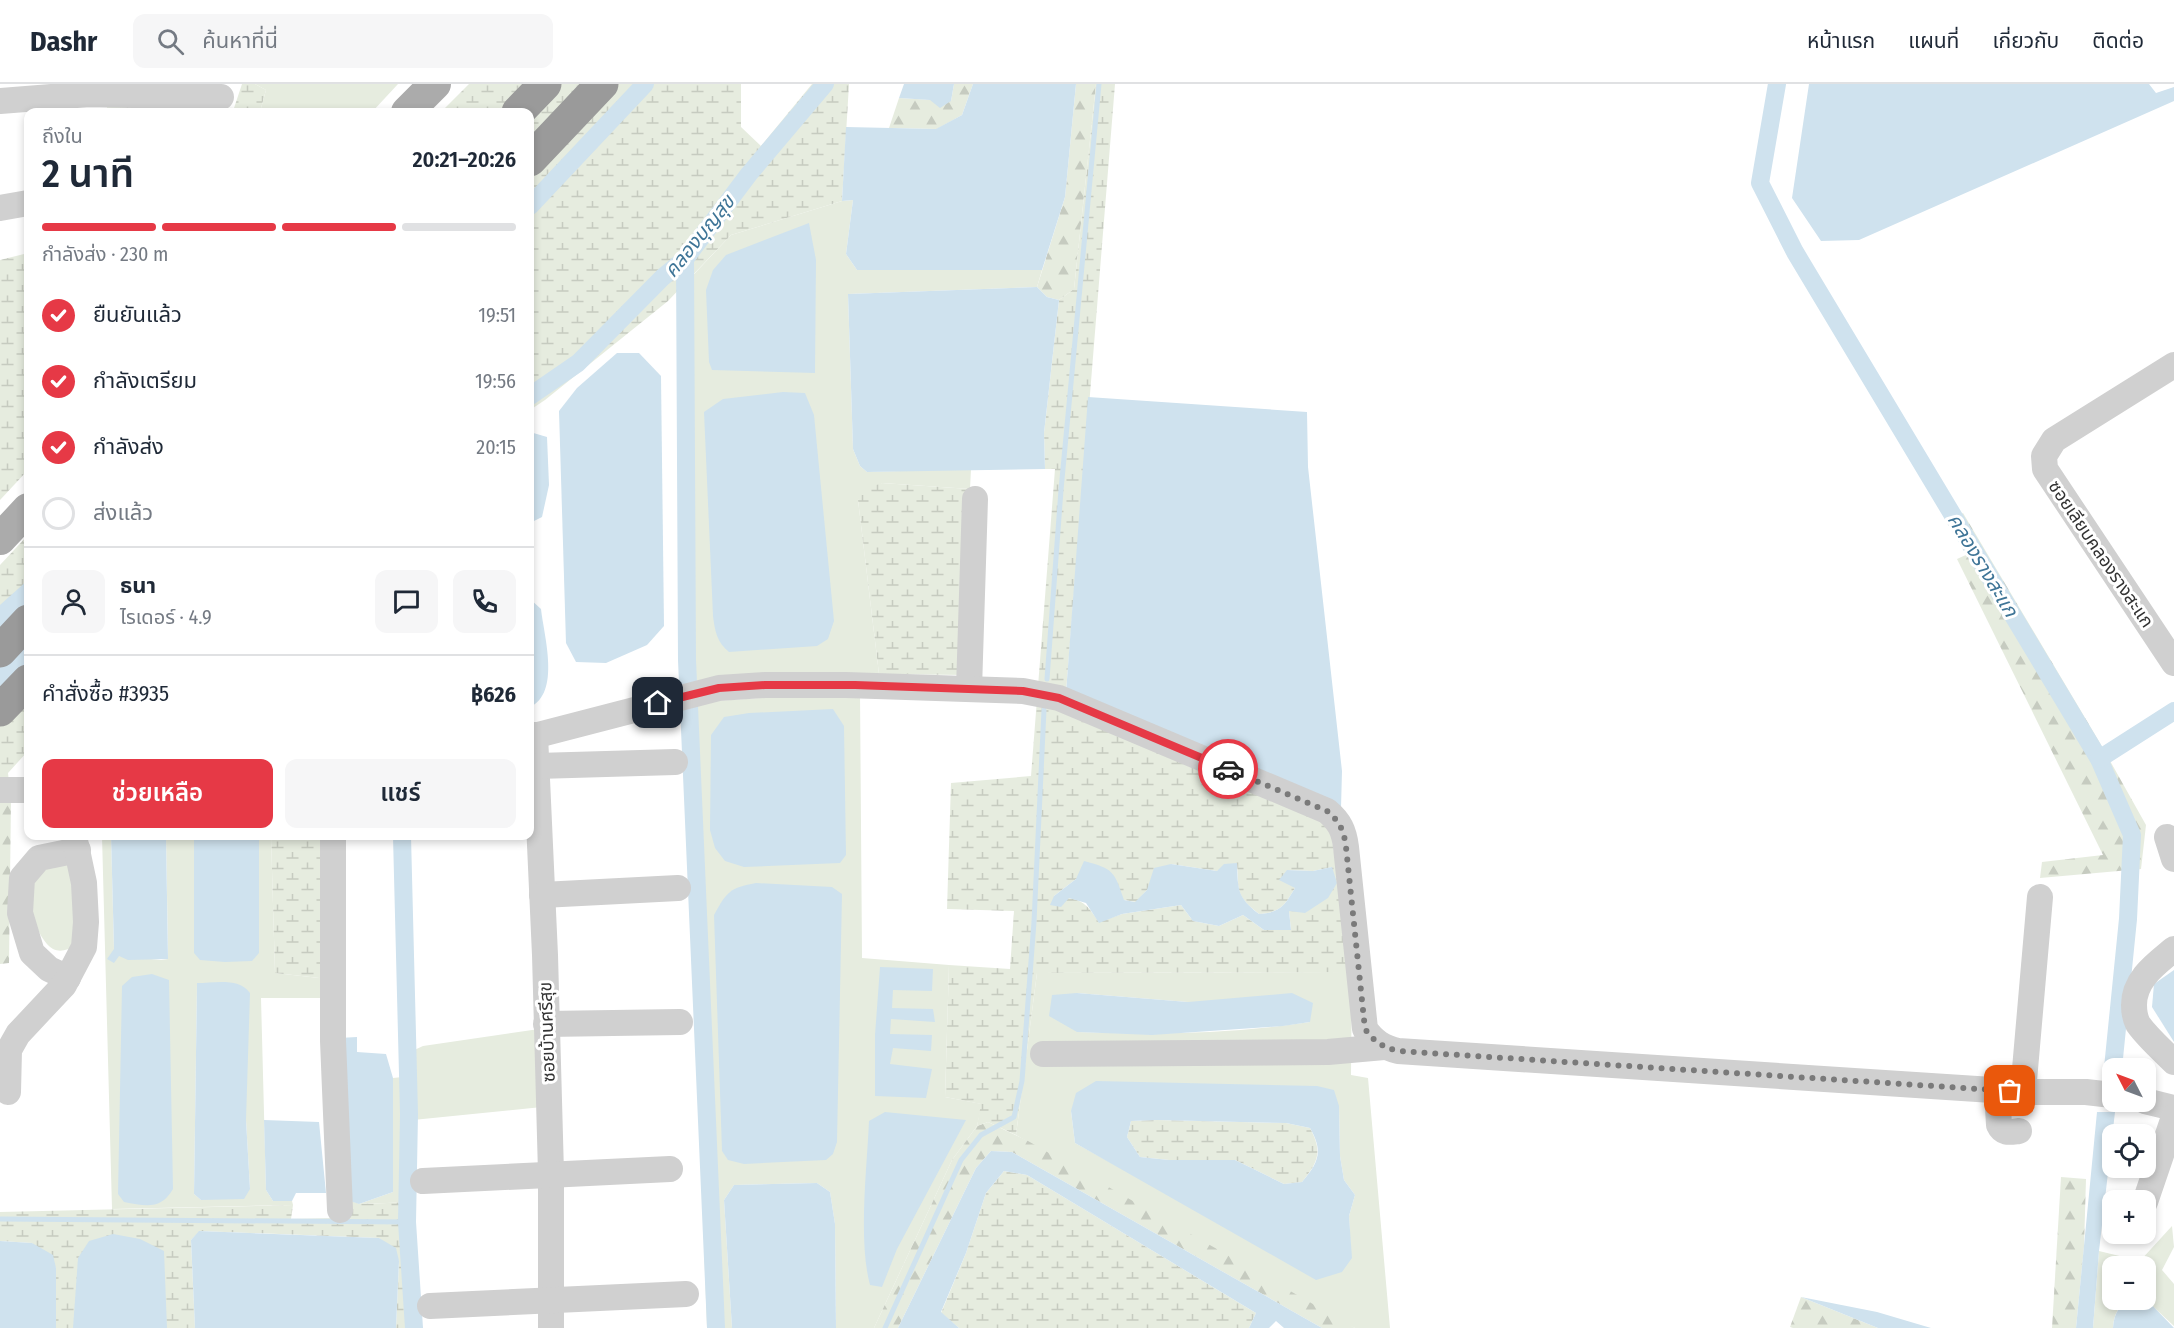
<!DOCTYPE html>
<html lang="th">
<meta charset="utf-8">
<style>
:root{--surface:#fff;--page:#f6f6f7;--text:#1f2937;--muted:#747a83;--line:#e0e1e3;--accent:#e63946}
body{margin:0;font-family:"Fira Sans Condensed","Noto Sans Thai",sans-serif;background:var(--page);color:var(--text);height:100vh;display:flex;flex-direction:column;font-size:22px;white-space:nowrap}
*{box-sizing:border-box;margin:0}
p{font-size:20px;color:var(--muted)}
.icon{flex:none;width:33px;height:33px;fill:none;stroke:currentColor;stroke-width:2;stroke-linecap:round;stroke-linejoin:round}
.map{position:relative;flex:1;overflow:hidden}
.panel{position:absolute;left:24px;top:24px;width:510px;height:732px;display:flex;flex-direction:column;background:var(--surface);border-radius:12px;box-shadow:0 3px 9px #0003}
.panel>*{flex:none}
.needle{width:39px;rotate:312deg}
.buttons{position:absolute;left:2102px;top:974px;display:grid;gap:12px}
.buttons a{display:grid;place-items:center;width:54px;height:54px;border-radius:12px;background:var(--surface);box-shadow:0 3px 9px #0003;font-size:30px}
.pin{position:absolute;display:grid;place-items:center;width:51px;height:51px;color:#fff;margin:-26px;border-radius:12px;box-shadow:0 3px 9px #0006}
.courier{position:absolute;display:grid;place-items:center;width:60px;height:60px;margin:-30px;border:4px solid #e63946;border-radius:50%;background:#fff;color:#222;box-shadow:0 2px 8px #0007}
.headline em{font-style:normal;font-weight:600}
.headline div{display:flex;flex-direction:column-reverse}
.headline{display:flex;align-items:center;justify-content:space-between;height:102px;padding:0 18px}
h1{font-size:39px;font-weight:600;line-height:45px}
.bar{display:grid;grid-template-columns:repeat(4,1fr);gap:9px 6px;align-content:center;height:72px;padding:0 18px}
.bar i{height:8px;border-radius:4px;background:var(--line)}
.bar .selected{background:var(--accent)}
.bar p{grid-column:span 4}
.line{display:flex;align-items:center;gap:15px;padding:0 18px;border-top:2px solid var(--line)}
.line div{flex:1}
.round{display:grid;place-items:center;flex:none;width:63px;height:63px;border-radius:12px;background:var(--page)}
ol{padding:0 18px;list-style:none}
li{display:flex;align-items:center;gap:18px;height:66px}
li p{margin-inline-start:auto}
li .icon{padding:6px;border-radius:50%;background:var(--accent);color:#fff;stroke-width:4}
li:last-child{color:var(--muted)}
li i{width:33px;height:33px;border:3px solid var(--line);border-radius:50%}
.cta{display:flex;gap:12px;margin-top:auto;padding:12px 18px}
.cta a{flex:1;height:69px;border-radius:12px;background:var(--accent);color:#fff;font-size:24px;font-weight:600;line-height:69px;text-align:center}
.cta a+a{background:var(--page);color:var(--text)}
header{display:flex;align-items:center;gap:36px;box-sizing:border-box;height:84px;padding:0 30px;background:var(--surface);border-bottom:2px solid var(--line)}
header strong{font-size:28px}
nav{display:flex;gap:33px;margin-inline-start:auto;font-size:21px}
.search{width:420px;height:54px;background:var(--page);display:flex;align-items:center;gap:15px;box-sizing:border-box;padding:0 21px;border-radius:12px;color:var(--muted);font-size:22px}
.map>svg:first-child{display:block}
.grass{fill:#e6ecdf;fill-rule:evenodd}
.forest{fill:url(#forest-firs)}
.wetland{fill:url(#wetland-marsh);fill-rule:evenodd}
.water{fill:#cfe2ee;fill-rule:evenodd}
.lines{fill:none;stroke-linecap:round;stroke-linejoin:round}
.stream{stroke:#cfe2ee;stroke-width:5}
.canal{stroke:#cfe2ee;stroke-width:18}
.minor{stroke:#d0d0d0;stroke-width:26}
.major{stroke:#ababab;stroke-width:32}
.highway{stroke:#9a9a9a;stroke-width:33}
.done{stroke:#7a7a7a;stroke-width:6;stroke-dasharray:0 10.8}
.route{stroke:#e63946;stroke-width:8}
.labels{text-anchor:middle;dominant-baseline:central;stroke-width:6;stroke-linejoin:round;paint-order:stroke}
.street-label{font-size:18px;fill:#333;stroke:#fff}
.water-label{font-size:20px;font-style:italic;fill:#3f7597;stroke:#fff}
</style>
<header>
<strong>Dashr</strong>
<div class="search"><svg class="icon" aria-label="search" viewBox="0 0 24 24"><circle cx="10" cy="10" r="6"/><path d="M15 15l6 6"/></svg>ค้นหาที่นี่</div>
<nav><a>หน้าแรก</a><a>แผนที่</a><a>เกี่ยวกับ</a><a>ติดต่อ</a></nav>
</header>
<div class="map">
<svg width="2174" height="1244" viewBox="0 0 2174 1244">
<defs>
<pattern id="forest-firs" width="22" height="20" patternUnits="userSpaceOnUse" patternTransform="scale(1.5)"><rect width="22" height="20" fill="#e6ecdf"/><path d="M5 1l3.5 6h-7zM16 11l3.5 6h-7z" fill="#c6cbc0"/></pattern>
<pattern id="wetland-marsh" width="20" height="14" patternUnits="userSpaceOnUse" patternTransform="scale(1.5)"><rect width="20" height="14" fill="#e6ecdf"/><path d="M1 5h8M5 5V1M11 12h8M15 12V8" fill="none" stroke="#c6cbc0"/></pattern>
</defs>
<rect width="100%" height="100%" fill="#fff"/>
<!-- grass -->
<g class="grass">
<path d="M255 0H398L372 28H260L266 6Z"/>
<path d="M853 116 846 170 857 186H1042L1037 203 848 210 853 365 860 382 867 388 971 385 970 405 882 399 858 416 879 590 683 602 680 205 731 151 842 117Z"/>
<path d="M860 607 862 874 949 881 945 1013 982 1020 977 1042 952 1076 874 1244H836L835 1140 830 1108 817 1099 734 1101 724 1116 732 1244H707L685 632 702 618Z"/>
<path d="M102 752H111L114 866 119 872 161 876 168 875V867L166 752H194V869H259V752H271L275 889 328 895V914H261L266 1106 273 1117H292L293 1121 112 1125ZM197 899 246 1036 250 1105 201 1116 194 1110Z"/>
<path d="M72 778 75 863C68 865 61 869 53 865 36 855 23 810 30 792 31 789 37 784 39 781Z"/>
<path d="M1352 888 1351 991 1368 994 1390 1244H1355L1348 1241 1016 1051 1037 889ZM1077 909 1188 918 1310 938C1233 950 1154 951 1077 948ZM1339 1022 1340 1072 1344 1096 1355 1111 1349 1132 1351 1174 1166 1109 1075 1059 1071 1027Z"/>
<path d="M539 945 542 1023 413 1036 414 1118 359 1120 393 1108V994L412 992 410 968 423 962Z"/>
<path d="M2172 1142 2174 1163 2162 1186 2174 1200V1242L2145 1215V1182H2112V1215H2144C2123 1219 2115 1221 2113 1244H2093L2099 1167 2140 1177Z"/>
</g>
<!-- forest -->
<g class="forest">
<path d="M954 0H973L962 31 937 45 889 44 899 14 951 17Z"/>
<path d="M1076 0H1096L1074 205 1059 216 1047 213 1037 203 1065 113Z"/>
<path d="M1963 429 2100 659 2146 741 2141 785 2040 794 2042 778 2103 771 1957 475 1968 470 1946 438Z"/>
<path d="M11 716 9 879 0 880V719Z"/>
<path d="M988 1038 1028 1057 1355 1244H1322L1012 1068 991 1067 976 1084 898 1244H874L952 1076 977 1042Z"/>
<path d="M2061 1093 2086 1095 2084 1163 2076 1244H2052Z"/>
<path d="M1801 1213 1878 1244H1793L1790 1243Z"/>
</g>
<!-- wetland -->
<g class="wetland">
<path d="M242 0H255L266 6 260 28H107V19L234 24Z"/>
<path d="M469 0H741V43L761 62 812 0H849L842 117 731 151 668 217 545 316 530 326V28H441Z"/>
<path d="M1096 0H1115L1066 608 1329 735 1352 888 1037 889 1016 1051 988 1038 977 1042 981 1020 945 1013 949 881 1010 885 1014 827 947 825 951 699 1031 692 1055 385H1045L1044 349 1059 216 1074 205ZM1237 779C1239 807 1235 811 1259 830 1280 829 1285 821 1295 804L1287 786 1313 787 1332 783 1289 827 1291 846H1264L1243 831 1219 842 1193 837 1181 821 1122 830 1099 838C1084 816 1081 815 1054 812L1076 795 1124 816 1136 818 1171 780 1217 787Z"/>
<path d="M28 169V386L0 416V176Z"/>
<path d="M882 399 970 405 964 591 879 590 858 416 866 404Z"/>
<path d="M28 451V667L8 689 9 698H0V481Z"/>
<path d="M271 752H330L328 895 275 889Z"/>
<path d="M1157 1036 1286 1039 1310 1044C1323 1068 1318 1078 1302 1098L1284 1100 1235 1076H1169L1140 1073 1127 1053 1131 1037Z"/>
<path d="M1004 1087 1027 1091 1256 1229 1249 1244H959L941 1229 966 1169 986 1109Z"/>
<path d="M333 1111 360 1120 414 1118 416 1244H396L399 1177 379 1154 200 1147 191 1156 195 1244H56V1184L32 1159 0 1157V1128L293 1121 291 1135 334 1134Z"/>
</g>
<!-- water -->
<g class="water">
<path d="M904 0H954L951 17 940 24 930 16 899 14Z"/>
<path d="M973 0H1076L1065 113 1042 186H857L846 170 853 116 842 117 846 43 936 45 962 31Z"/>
<path d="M1809 0H2149L2156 9 2174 3V17L1859 156 1821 157 1792 114Z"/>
<path d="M809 139 816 176 815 289 712 286 709 278 706 206 713 186 726 171Z"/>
<path d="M1037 203 1047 213 1059 216 1044 349 1045 385 867 388 860 382 853 365 848 210Z"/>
<path d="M617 269H639L661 292 664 542 647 561 606 579 576 578 566 559 559 327 577 304Z"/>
<path d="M783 308 805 309 814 331 834 537 828 555 817 562 729 568C717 558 715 548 713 532L704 328 723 315Z"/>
<path d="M1088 313 1307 328 1308 383 1342 687 1341 724 1066 609Z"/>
<path d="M530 348 547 353 549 401 542 433 530 439Z"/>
<path d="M28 496V612L0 642V521Z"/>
<path d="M530 515 541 525C544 552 561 609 530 623Z"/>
<path d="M833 625 844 642 846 771 840 779 744 783 725 777 715 764 710 746 711 651 724 633 749 629Z"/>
<path d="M111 752H166L168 875 128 876 119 872 114 879 107 875 114 865Z"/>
<path d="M194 752H259V869L252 877 225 878 200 876 194 869Z"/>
<path d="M1084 777C1114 785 1114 787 1124 816L1135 818 1147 806 1154 784 1171 780 1217 787 1224 780 1237 779C1238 806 1237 813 1259 830 1280 829 1285 821 1295 804L1279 796 1287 786 1313 787 1332 783 1337 799 1328 814 1305 829 1289 827 1291 846H1264L1243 831 1219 842 1193 837 1181 821 1122 830 1099 839 1086 819 1069 814 1061 823 1050 821 1054 812 1076 795Z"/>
<path d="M756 799 832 803 842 810 837 1058 833 1070 826 1076 744 1080 728 1076 722 1067 714 831C727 807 730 804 756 799Z"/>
<path d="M880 883 933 885 932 907 893 906 892 924 933 925 935 938 891 935 890 950 932 951 931 967 893 964 890 980 932 985 926 1014 875 1012V951Z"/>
<path d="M2174 886V958L2152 923 2154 900Z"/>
<path d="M152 890 169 896 173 1105C161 1126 146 1122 124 1118L118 1110 122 902 132 893Z"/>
<path d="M197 899C214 899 239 893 250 909L246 1036 250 1105 244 1115 201 1116 194 1110Z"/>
<path d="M1077 909 1188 918 1292 909 1313 919 1310 938 1283 942 1152 951 1077 948 1049 932 1052 911Z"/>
<path d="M357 953V968L386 970 393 994V1108L359 1120 344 1115 339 954Z"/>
<path d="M1096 997 1317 1002 1334 1006 1339 1022 1340 1072 1344 1096 1355 1111 1349 1132 1352 1174 1342 1188 1316 1196 1075 1059 1071 1027 1076 1009ZM1157 1036 1286 1039 1310 1044C1324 1068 1318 1079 1302 1098L1284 1100 1235 1076H1169L1140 1073 1127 1053 1131 1037Z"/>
<path d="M885 1028 966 1036 897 1165 882 1203 870 1201C858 1156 867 1084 869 1037Z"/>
<path d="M2097 1028H2115L2099 1167 2093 1244H2076Z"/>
<path d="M264 1036 319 1038 326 1109H296L292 1117H273L266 1106Z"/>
<path d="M991 1067 1012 1068 1322 1244H1284L1276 1237 1269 1244H1249L1256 1229 1027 1091 1004 1087 986 1109 966 1169 941 1228 959 1244H898L976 1084Z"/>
<path d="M817 1099 830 1108 835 1140 836 1244H732L724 1116 734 1101Z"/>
<path d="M199 1147 379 1154 396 1164 399 1177 396 1244H195L191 1156Z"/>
<path d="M113 1150 140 1155 164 1167 167 1244H73L78 1174 89 1157Z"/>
<path d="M0 1157 32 1159 53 1171 56 1184V1244H0Z"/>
<path d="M1801 1213 1877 1228 1931 1244H1878Z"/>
<path d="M2146 1215 2174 1244H2113C2115 1220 2125 1219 2146 1215Z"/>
</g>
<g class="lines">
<!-- stream -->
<g class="stream">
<path d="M1047 595 1061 406 1099 0"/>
<path d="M0 1135 407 1138"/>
<path d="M885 1244 961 1076 981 1051 1014 1033 1022 997 1034 838 1044 626"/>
</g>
<!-- canal -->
<g class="canal">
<path d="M1777 0 1760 99 1795 168 2099 675 2132 751 2128 835 2113 984"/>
<path d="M530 122 645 0"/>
<path d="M685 175 687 576 716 1244"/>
<path d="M530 312 578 279 663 193 685 175 749 90 825 0"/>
<path d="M2099 675 2174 627"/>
<path d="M402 752 409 1030 407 1138 414 1244"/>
</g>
<!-- minor -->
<g class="minor">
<path d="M0 17 89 10 221 13"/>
<path d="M0 124 28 119"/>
<path d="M2174 281 2054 356 2044 372 2045 385 2174 579"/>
<path d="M969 605 975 415"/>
<path d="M535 651 545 871 551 1089V1244"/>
<path d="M530 653 719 604 765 601H846L1023 607 1059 614 1327 727C1340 738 1344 747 1346 763L1365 945C1374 958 1383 963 1398 967L2023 1008H2086L2112 1011"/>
<path d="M537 682 675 678"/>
<path d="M0 706H28"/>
<path d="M333 752V957L340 1126"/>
<path d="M2167 753 2174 775"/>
<path d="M542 811 678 804"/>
<path d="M2174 865C2156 880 2134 895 2134 921 2134 928 2135 934 2138 940 2148 954 2162 966 2174 978"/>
<path d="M68 894 49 885 32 869 20 829 22 794 39 774 78 766"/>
<path d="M546 940 680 938"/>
<path d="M1043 970 1328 968 1384 963"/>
<path d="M1997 1007 1999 1041C2003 1050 2010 1048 2019 1047"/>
<path d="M8 1008 9 966 18 950 64 901 84 863 86 838 84 799 74 752"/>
<path d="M2023 1008 2040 813"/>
<path d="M2145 1017 2174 1024"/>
<path d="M423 1097 670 1085"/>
<path d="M2145 1118 2174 1033"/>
<path d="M430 1222 686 1210"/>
</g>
<!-- major -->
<g class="major">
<path d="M407 28 435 0"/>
<path d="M0 455 28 425"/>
</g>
<!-- highway -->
<g class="highway">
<path d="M518 28 545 0"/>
<path d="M530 76 602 0"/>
<path d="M0 567 28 537"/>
<path d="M0 626 28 597"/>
</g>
</g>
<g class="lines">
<!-- done -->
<path class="done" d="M1228 685 1327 727C1340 738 1344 747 1346 763L1365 945C1374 958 1383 963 1398 967L2010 1007"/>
<!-- route -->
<path class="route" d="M658 619 719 604 765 601H855L1023 607 1059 614 1228 685"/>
</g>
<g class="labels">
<!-- street labels -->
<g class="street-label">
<text transform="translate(2101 470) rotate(56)">ซอยเลียบคลองรางสะแก</text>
<text transform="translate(547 948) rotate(-92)">ซอยบ้านศรีสุข</text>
</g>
<!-- water labels -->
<g class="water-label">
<text transform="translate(699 152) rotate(-51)">คลองบุญสุข</text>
<text transform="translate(1983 481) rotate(59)">คลองรางสะแก</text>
</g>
</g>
</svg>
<div class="buttons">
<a><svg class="needle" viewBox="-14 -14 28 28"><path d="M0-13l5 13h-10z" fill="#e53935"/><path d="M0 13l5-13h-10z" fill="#747a83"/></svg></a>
<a><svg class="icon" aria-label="locate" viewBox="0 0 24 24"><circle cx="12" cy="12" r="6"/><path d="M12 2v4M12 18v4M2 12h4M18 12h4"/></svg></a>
<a>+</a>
<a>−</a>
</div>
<div class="pin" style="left:2010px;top:1007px;background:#ea580c"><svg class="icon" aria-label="bag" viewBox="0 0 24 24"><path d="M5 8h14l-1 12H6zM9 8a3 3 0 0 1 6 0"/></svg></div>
<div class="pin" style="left:658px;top:619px;background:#1f2937"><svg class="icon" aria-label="home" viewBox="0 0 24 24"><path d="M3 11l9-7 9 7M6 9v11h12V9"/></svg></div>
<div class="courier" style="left:1228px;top:685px"><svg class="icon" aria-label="car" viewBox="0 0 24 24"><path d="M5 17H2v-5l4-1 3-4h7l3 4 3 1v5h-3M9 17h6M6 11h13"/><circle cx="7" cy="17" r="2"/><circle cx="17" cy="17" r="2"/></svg></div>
<section class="panel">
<div class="headline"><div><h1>2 นาที</h1><p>ถึงใน</p></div><em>20:21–20:26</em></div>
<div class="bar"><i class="selected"></i><i class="selected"></i><i class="selected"></i><i></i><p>กำลังส่ง · 230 m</p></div>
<ol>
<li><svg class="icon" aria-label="check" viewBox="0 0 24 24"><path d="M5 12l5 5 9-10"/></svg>ยืนยันแล้ว<p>19:51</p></li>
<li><svg class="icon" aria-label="check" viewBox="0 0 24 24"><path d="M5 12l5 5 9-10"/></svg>กำลังเตรียม<p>19:56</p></li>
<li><svg class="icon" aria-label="check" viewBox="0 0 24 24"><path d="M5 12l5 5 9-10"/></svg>กำลังส่ง<p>20:15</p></li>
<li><i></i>ส่งแล้ว</li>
</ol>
<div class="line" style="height:108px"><a class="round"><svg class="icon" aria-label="person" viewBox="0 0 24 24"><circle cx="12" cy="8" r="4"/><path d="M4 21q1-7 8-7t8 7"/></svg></a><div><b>ธนา</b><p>ไรเดอร์ · 4.9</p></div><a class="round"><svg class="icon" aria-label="chat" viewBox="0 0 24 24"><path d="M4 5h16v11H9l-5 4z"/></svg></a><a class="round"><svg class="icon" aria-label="phone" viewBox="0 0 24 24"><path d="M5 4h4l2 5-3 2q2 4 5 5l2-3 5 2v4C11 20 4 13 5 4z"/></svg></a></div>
<div class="line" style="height:78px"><div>คำสั่งซื้อ #3935</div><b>฿626</b></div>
<div class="cta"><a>ช่วยเหลือ</a><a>แชร์</a></div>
</section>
</div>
